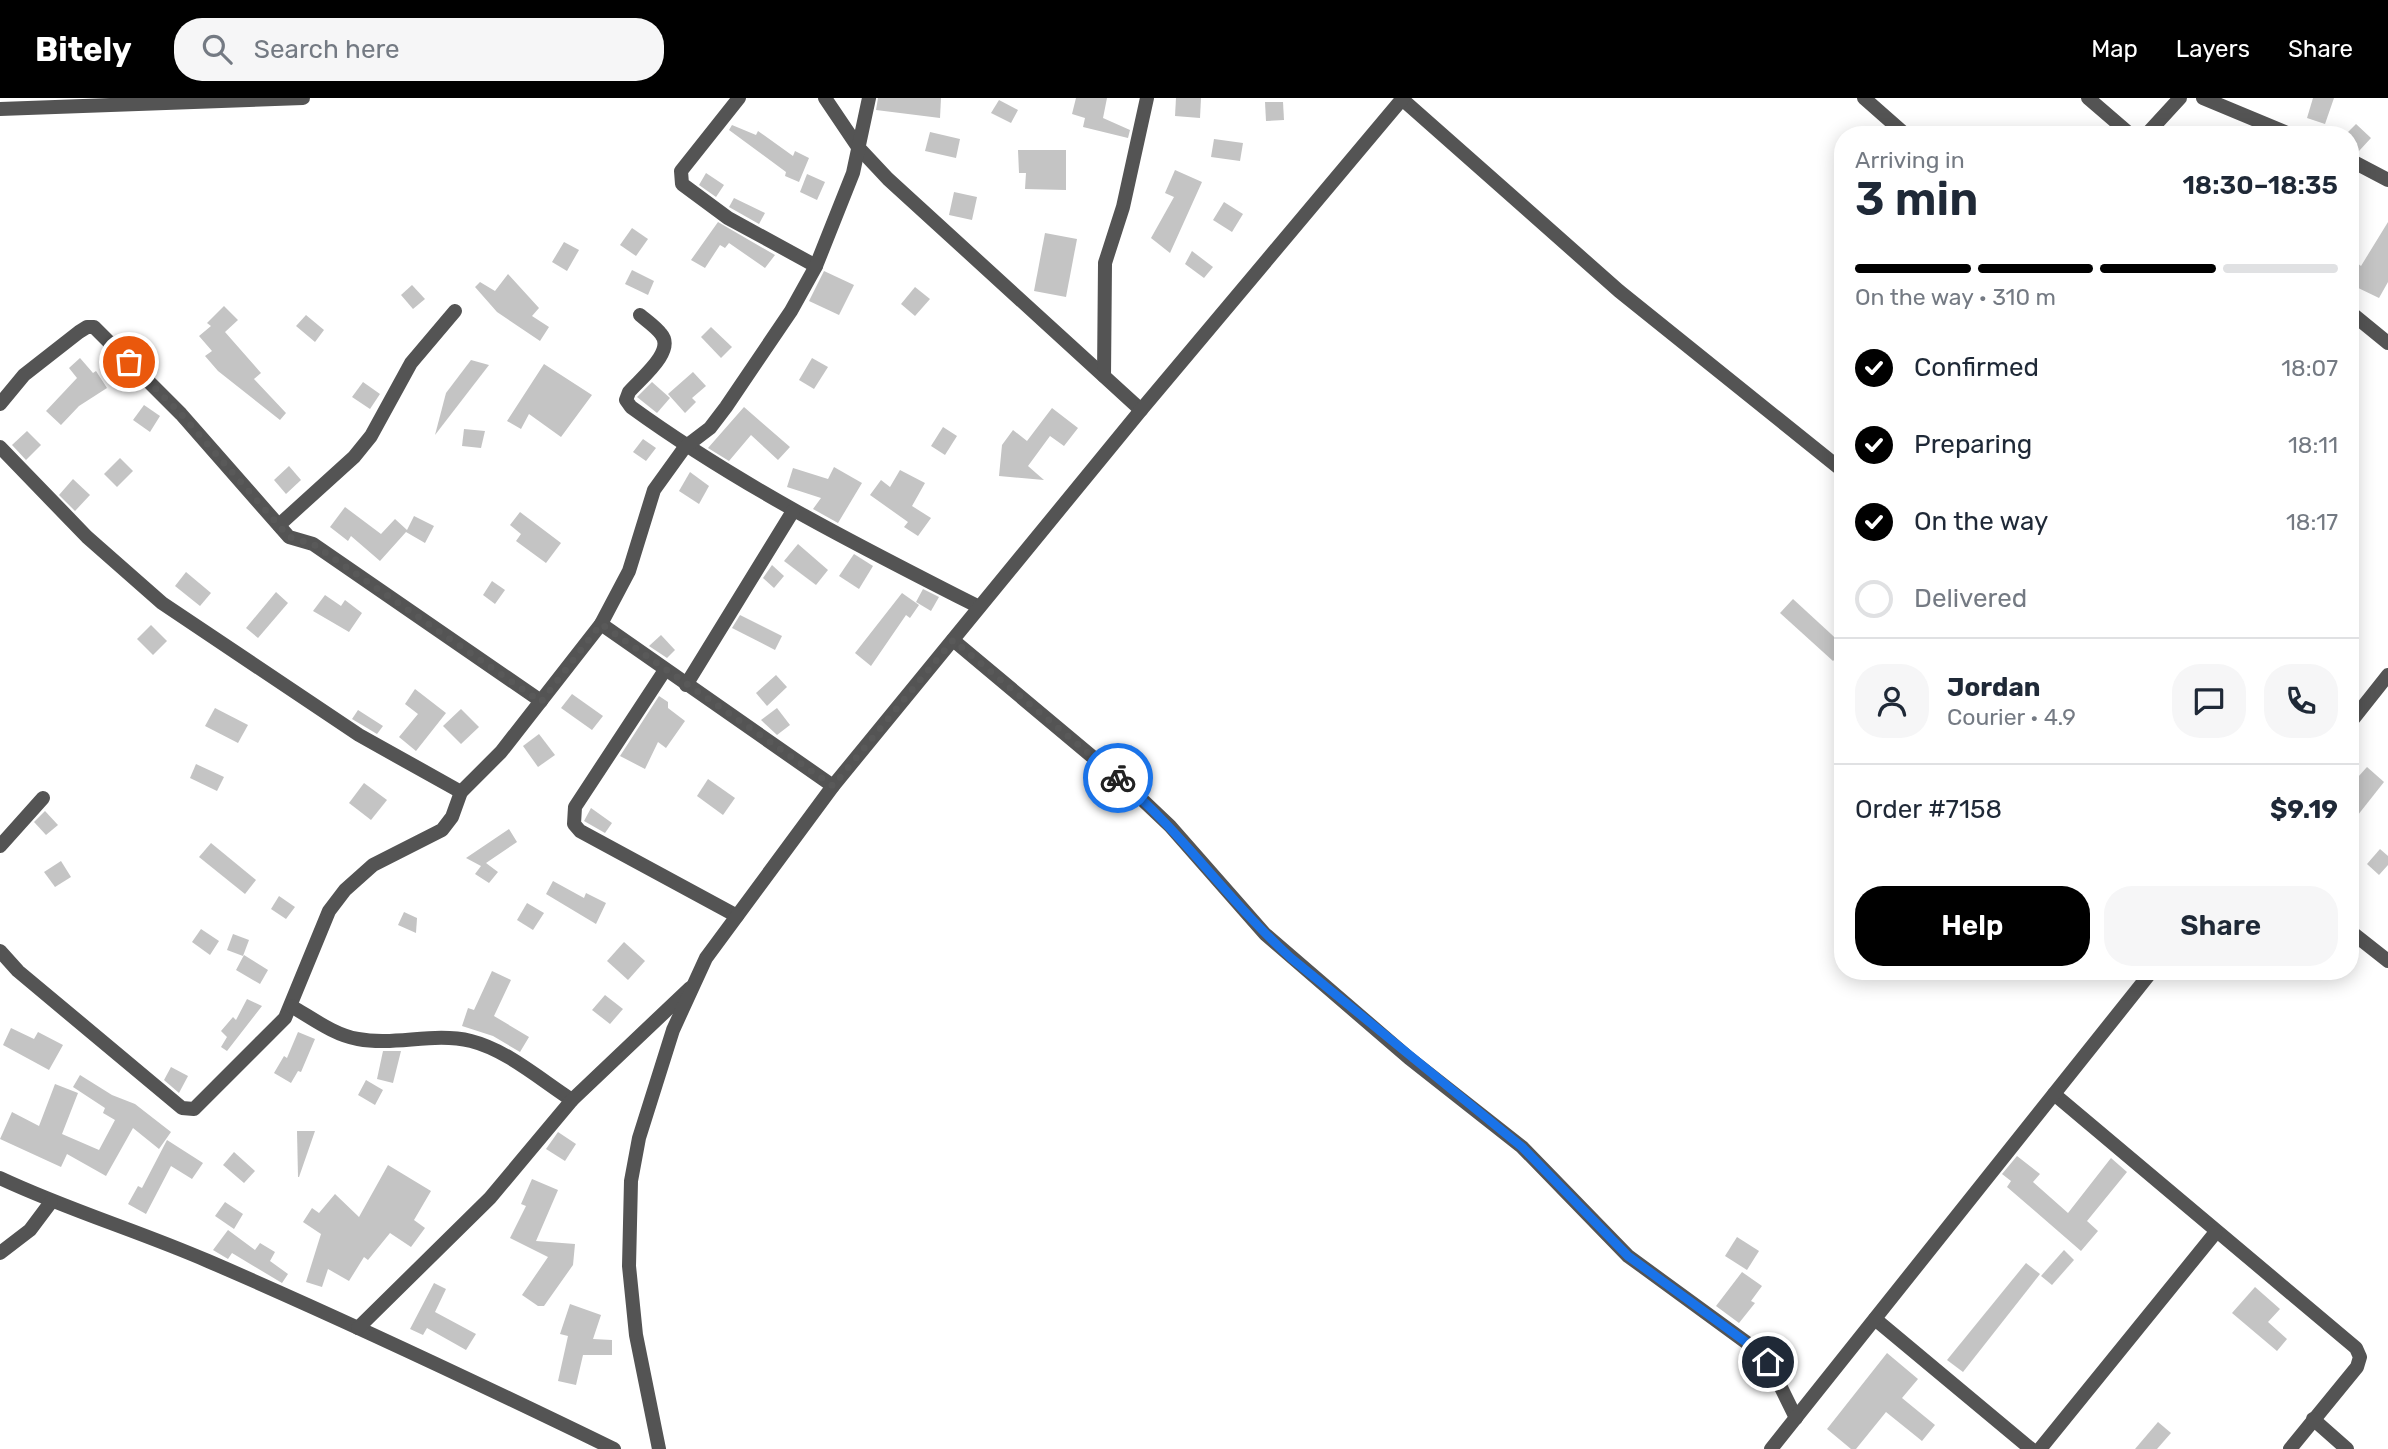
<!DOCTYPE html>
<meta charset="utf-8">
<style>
:root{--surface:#fff;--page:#f6f6f7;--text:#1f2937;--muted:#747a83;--line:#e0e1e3;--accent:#000}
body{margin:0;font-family:Rubik,sans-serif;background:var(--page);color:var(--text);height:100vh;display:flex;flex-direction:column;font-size:26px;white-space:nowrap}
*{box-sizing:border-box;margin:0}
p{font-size:23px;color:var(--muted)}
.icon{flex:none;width:38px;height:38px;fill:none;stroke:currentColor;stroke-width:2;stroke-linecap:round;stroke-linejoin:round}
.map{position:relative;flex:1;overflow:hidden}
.panel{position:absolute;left:1834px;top:28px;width:525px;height:854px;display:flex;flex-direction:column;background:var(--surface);border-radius:28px;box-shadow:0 4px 18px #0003}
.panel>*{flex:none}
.pin{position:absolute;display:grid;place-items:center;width:60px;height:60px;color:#fff;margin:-30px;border:4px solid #fff;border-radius:50%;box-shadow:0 2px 7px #0007}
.courier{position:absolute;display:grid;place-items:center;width:70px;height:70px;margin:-35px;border:5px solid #1a73e8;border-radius:50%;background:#fff;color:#222;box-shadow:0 2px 9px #0007}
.overview em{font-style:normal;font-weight:600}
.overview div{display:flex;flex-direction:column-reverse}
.overview{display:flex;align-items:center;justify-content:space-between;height:119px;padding:0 21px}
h1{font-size:46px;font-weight:600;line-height:52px}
.bar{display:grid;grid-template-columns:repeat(4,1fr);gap:10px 7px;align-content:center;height:84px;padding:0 21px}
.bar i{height:9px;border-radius:5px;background:var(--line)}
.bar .on{background:var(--accent)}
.bar p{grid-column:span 4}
.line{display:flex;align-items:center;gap:18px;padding:0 21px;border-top:2px solid var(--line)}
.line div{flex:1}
.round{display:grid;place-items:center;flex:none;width:74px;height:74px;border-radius:28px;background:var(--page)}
ol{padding:0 21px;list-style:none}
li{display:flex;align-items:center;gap:21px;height:77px}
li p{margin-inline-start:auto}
li .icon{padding:7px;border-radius:50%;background:var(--accent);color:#fff;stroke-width:4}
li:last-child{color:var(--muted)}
li i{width:38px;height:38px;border:4px solid var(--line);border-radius:50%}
.primary-button{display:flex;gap:14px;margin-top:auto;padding:14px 21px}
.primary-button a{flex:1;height:80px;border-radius:28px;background:var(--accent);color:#fff;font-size:28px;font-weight:600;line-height:80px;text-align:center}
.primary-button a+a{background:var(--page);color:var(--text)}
header{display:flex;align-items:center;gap:42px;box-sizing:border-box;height:98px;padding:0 35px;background:var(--accent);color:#fff}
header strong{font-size:33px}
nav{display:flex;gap:38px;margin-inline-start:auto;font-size:24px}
.search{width:490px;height:63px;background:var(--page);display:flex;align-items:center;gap:18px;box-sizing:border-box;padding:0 24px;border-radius:28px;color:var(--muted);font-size:26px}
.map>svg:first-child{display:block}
.building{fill:#c4c4c4}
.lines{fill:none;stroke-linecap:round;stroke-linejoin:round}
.minor{stroke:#545454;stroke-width:14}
.tertiary{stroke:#545454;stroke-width:14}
.done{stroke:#595959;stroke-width:7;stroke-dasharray:0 12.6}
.route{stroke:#1a73e8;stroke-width:9}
</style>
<header>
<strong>Bitely</strong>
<div class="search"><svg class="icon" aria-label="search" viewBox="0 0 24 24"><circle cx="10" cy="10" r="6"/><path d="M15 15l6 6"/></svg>Search here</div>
<nav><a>Map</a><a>Layers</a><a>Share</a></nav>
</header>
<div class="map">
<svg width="2388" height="1351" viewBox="0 0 2388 1351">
<rect width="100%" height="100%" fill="#fff"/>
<!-- building -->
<g class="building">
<path d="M878 0H941L940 20 876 12Z"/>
<path d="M1076 0H1107L1103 20 1130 32 1128 40 1083 29 1085 20 1072 16Z"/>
<path d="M1176 0H1201L1200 20 1175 18Z"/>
<path d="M2313 0H2334L2325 26 2307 20Z"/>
<path d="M999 2 1018 12 1011 25 991 15Z"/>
<path d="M1265 4H1283L1284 22 1266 23Z"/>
<path d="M2356 26 2371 40 2359 53 2350 44V37H2345Z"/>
<path d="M732 27 756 37 758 33 793 58 795 53 809 60 799 84 785 78 786 74 729 32Z"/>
<path d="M930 34 960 41 956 60 925 53Z"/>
<path d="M1214 41 1243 45 1240 63 1211 59Z"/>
<path d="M1018 52H1066V92L1025 91 1026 75H1019Z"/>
<path d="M1175 72 1202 84 1170 155 1151 140 1174 99 1165 95Z"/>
<path d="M706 75 724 87 716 99 699 87Z"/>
<path d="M807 76 825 84 817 102 800 94Z"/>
<path d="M954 94 977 99 972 122 949 117Z"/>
<path d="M734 100 765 115 759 126 729 109Z"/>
<path d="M1224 104 1243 116 1232 134 1213 122Z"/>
<path d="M718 124 775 157 765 170 729 145 725 150 720 147 705 170 691 162Z"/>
<path d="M2388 124V184L2379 200 2350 186V160L2361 168Z"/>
<path d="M632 130 648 141 636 158 620 147Z"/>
<path d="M1045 135 1077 141 1066 199 1034 193Z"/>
<path d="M564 144 579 152 567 173 552 164Z"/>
<path d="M1192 153 1213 169 1204 180 1185 166Z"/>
<path d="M632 172 654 183 648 197 625 186Z"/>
<path d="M824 173 854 187 839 217 809 203Z"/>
<path d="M508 176 539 210 532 218 549 229 540 243 497 214 475 189 480 184 495 193Z"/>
<path d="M412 187 425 201 413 211 401 197Z"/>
<path d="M915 189 930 201 915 218 901 206Z"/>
<path d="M224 208 238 222 225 234 261 275 254 281 286 315 280 322 218 273 205 258 212 253 199 238 211 228 207 225Z"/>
<path d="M306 217 324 232 315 244 296 228Z"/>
<path d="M711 229 732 249 721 260 701 239Z"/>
<path d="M80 260 93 275 96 273 107 290 79 308 61 327 46 313 77 280 69 270Z"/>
<path d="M812 260 828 269 814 291 799 282Z"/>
<path d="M471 262 489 267 435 337 446 295Z"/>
<path d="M544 266 592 297 561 339 529 316 521 331 507 323Z"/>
<path d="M693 274 706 288 692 300 696 304 685 315 668 296Z"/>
<path d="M363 284 380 296 370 311 352 299Z"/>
<path d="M652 284 670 300 657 315 637 299Z"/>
<path d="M144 307 160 318 150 334 133 322Z"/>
<path d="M744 309 790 349 778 362 751 337 729 363 708 350Z"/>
<path d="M1052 310 1078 330 1064 348 1050 338 1028 368 1044 382 999 378 1002 347 1013 332 1027 343Z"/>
<path d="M943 329 957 338 945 357 931 348Z"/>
<path d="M464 331 485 333 481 350 462 348Z"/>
<path d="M27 333 41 347 26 362 12 347Z"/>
<path d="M643 341 656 350 646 363 633 354Z"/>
<path d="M120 360 133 373 117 389 104 376Z"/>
<path d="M289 368 301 382 286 396 274 382Z"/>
<path d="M834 369 862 385 838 425 813 411 821 400 787 389 793 370 828 381Z"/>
<path d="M900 372 925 385 912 408 931 420 918 438 904 429 908 424 870 397 881 382 890 389Z"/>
<path d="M690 374 709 388 699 406 679 393Z"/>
<path d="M73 381 90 397 75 413 59 397Z"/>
<path d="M345 409 381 436 395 421 407 432 414 418 434 428 425 445 406 434 380 463 351 438 348 443 330 429Z"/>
<path d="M520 414 561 445 546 465 516 443 521 436 510 427Z"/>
<path d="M798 446 828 472 816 487 784 463Z"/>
<path d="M854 456 873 468 859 491 839 478Z"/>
<path d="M772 467 784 478 774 490 763 480Z"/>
<path d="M186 474 211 495 200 508 175 488Z"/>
<path d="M492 483 505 492 495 506 483 497Z"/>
<path d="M923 491 939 499 931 513 916 504Z"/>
<path d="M276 494 288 505 258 540 246 530Z"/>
<path d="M902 495 919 507 910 520 906 517 871 568 855 555Z"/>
<path d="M325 497 341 508 345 502 362 515 349 534 313 513Z"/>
<path d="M1793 501 1843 547V553L1833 563 1780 515Z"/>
<path d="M740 517 782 538 775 552 732 530Z"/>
<path d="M151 527 167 543 153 557 137 541Z"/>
<path d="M661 537 675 552 667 560 649 548Z"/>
<path d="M776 577 787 589 767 608 756 595Z"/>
<path d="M415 591 446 615 416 653 399 639 418 616 405 606Z"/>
<path d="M572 596 603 618 592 632 561 610Z"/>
<path d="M659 598 668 604V610L685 623 666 650 658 644 645 671 620 658Z"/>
<path d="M215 610 248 627 238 645 205 628Z"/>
<path d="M777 610 790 627 777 637 761 622Z"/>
<path d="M461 611 479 629 461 646 443 628Z"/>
<path d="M358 612 383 628 377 636 352 621Z"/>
<path d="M539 636 555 657 538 669 523 648Z"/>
<path d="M196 666 224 679 217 693 190 680Z"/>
<path d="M2367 669 2384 684 2350 727V688Z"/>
<path d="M708 681 735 700 723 717 697 698Z"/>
<path d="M364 685 387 702 371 722 349 705Z"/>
<path d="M591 710 612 725 605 735 584 723Z"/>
<path d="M45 713 58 727 46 737 34 724Z"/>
<path d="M509 731 517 744 486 765 498 774 489 785 475 776 481 768 466 760Z"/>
<path d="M211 745 256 782 245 796 199 759Z"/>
<path d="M2380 751 2388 758V767L2379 777 2367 766Z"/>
<path d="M61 763 71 779 55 789 44 774Z"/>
<path d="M553 783 584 800 586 795 606 805 596 826 546 796Z"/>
<path d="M279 798 295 809 286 821 271 811Z"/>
<path d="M527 805 544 815 533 832 517 822Z"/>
<path d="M404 814 417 820 416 835 398 827Z"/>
<path d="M201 831 219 843 210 857 192 844Z"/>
<path d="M233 836 249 842 243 858 227 852Z"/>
<path d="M624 844 645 863 628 882 607 863Z"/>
<path d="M244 857 268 872 260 886 236 872Z"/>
<path d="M492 873 511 882 494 918 529 939 520 954 493 938 462 928 468 910 474 912Z"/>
<path d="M605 897 623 911 610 926 592 912Z"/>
<path d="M247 901 262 908 227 953 221 949 227 939 221 933 233 919 236 922Z"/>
<path d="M11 930 34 941 38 934 63 947 49 972 3 947Z"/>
<path d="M298 934 315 941 301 974 298 973 291 985 274 975 284 958 287 960Z"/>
<path d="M383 953H401L393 985 377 981Z"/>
<path d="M171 969 188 978 179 995 164 982Z"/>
<path d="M80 977 112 997 135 1006 171 1034 159 1051 133 1030 106 1078 67 1056 61 1069 0 1041 12 1014 39 1028 55 986 78 995 62 1036 99 1052 115 1022 103 1015 105 1010 73 989Z"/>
<path d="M366 982 383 992 375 1007 358 997Z"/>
<path d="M297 1033H315L299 1079H298Z"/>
<path d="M558 1034 576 1046 565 1063 546 1051Z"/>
<path d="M167 1042 203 1065 192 1081 171 1068 146 1116 128 1106 138 1088 142 1090Z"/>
<path d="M234 1054 255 1073 244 1085 223 1067Z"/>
<path d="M2017 1058 2040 1076 2033 1084 2068 1115 2111 1060 2127 1074 2087 1123 2098 1133 2081 1153 2007 1089 2011 1083 2002 1076Z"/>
<path d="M388 1067 431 1093 414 1122 425 1130 411 1149 390 1135 368 1162 364 1159 349 1183 328 1171 322 1189 306 1184 321 1136 303 1124 312 1110 319 1115 335 1096 359 1119Z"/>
<path d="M532 1081 558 1092 536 1143 575 1146 573 1167 544 1208H538L522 1197 548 1159 510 1140 526 1108 521 1106Z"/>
<path d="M225 1104 243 1116 234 1131 215 1118Z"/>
<path d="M228 1132 255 1152 260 1145 275 1154 270 1163 288 1176 282 1185 232 1155 228 1161 213 1152Z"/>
<path d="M1737 1139 1759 1153 1747 1172 1725 1158Z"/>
<path d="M2064 1152 2074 1162 2052 1187 2041 1178Z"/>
<path d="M2026 1165 2040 1176 1963 1274 1947 1262Z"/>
<path d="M1742 1174 1762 1188 1751 1203 1755 1205 1739 1225 1716 1208Z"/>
<path d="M434 1185 446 1191 435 1214 476 1236 466 1252 427 1230 423 1237 410 1231Z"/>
<path d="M2255 1189 2280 1211 2268 1224 2287 1241 2277 1253 2232 1215Z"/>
<path d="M570 1206 601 1217 593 1241 612 1242V1257H583L576 1287 558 1283 568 1238 560 1236Z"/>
<path d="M1887 1255 1918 1281 1902 1300 1935 1327 1922 1343 1886 1314 1856 1351H1851L1827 1331Z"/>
<path d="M2158 1324 2171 1335 2157 1351H2135Z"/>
</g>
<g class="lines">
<!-- minor -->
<g class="minor">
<path d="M739 0 681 73 682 86 728 120 816 168"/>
<path d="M825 0 858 49 888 81 1141 312"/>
<path d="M1864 0 1906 37"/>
<path d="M2088 0 2131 37"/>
<path d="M2203 0 2292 37"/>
<path d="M1402 1 1619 193 1843 373"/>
<path d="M0 11 303 0"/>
<path d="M2146 37 2180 0"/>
<path d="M2350 62 2388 82"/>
<path d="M2350 214 2388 245"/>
<path d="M640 217C647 223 656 229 661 236 676 253 640 281 629 294L626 302 631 309C740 388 859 448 979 509"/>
<path d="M1104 278 1105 165 1123 109 1147 0"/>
<path d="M0 306 24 277 79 234 87 229H94L181 316 289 439 313 446 541 603"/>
<path d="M0 349 87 439 162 505 359 637 461 694"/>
<path d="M279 427 354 359 371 338 411 265 455 213"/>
<path d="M601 526 833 688"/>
<path d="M953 542 1132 692 1170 728 1265 836 1409 960 1522 1049 1628 1158 1754 1250 1768 1263 1796 1320"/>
<path d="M665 572 575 709 574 726 580 733 737 818"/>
<path d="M686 587 793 413"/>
<path d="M2350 625 2388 577"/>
<path d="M0 748 43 700"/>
<path d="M2350 833 2388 863"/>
<path d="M0 853 18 873 182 1010 194 1011 285 920 329 813 345 792 373 767 442 732 452 719 461 694 501 654 601 526 629 473 654 392 685 349 710 330 726 309 791 213 816 168 853 75 869 0"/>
<path d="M291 908C312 920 334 937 358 941 395 948 433 934 471 943 507 952 541 982 572 1002"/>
<path d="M2054 996 2356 1250 2360 1259 2357 1269 2290 1351"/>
<path d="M0 1080C68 1112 139 1133 208 1163 345 1222 480 1286 614 1351"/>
<path d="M0 1155 30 1132 51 1104"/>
<path d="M1875 1221 2031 1351"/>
<path d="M358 1230 490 1100 572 1002 690 890"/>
<path d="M2313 1321 2347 1351"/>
<path d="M1771 1351 2152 873"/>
<path d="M2040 1351 2216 1134"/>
</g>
<!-- tertiary -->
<path class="tertiary" d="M659 1351 636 1237 629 1168 631 1083 639 1040 673 932 706 860 833 688 1141 312 1403 0"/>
</g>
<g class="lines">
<!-- done -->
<path class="done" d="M129 264 181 316 289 439 313 446 541 604 601 526 833 688 953 542 1118 680"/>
<!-- route -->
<path class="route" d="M1118 680C1182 734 1229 804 1291 860L1522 1049 1628 1158 1754 1250 1768 1264"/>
</g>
</svg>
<div class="pin" style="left:129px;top:264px;background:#ea580c"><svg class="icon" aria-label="bag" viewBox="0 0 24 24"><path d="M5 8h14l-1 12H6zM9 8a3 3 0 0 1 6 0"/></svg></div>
<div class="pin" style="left:1768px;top:1264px;background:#1f2937"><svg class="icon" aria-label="home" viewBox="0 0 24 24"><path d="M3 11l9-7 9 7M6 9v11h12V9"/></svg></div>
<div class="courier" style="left:1118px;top:680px"><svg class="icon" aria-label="bike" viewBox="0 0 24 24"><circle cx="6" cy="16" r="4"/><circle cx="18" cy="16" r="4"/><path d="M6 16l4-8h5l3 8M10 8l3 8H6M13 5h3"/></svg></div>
<section class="panel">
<div class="overview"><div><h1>3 min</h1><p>Arriving in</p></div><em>18:30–18:35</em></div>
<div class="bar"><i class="on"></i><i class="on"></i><i class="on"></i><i></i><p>On the way · 310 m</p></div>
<ol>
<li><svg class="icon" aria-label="check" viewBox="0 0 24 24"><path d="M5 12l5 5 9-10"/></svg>Confirmed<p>18:07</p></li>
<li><svg class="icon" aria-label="check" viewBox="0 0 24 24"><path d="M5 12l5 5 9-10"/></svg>Preparing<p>18:11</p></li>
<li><svg class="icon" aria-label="check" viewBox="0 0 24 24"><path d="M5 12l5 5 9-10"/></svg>On the way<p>18:17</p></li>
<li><i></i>Delivered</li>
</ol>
<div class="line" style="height:126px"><a class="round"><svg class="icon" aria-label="person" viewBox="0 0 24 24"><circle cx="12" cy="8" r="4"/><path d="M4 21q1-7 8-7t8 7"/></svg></a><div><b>Jordan</b><p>Courier · 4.9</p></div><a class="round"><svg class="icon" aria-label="chat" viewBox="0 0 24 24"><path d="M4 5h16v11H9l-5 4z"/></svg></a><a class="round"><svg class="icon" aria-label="phone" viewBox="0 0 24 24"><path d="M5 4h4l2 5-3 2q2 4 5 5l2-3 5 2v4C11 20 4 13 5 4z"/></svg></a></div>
<div class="line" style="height:91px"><div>Order #7158</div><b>$9.19</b></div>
<div class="primary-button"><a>Help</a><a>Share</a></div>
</section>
</div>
